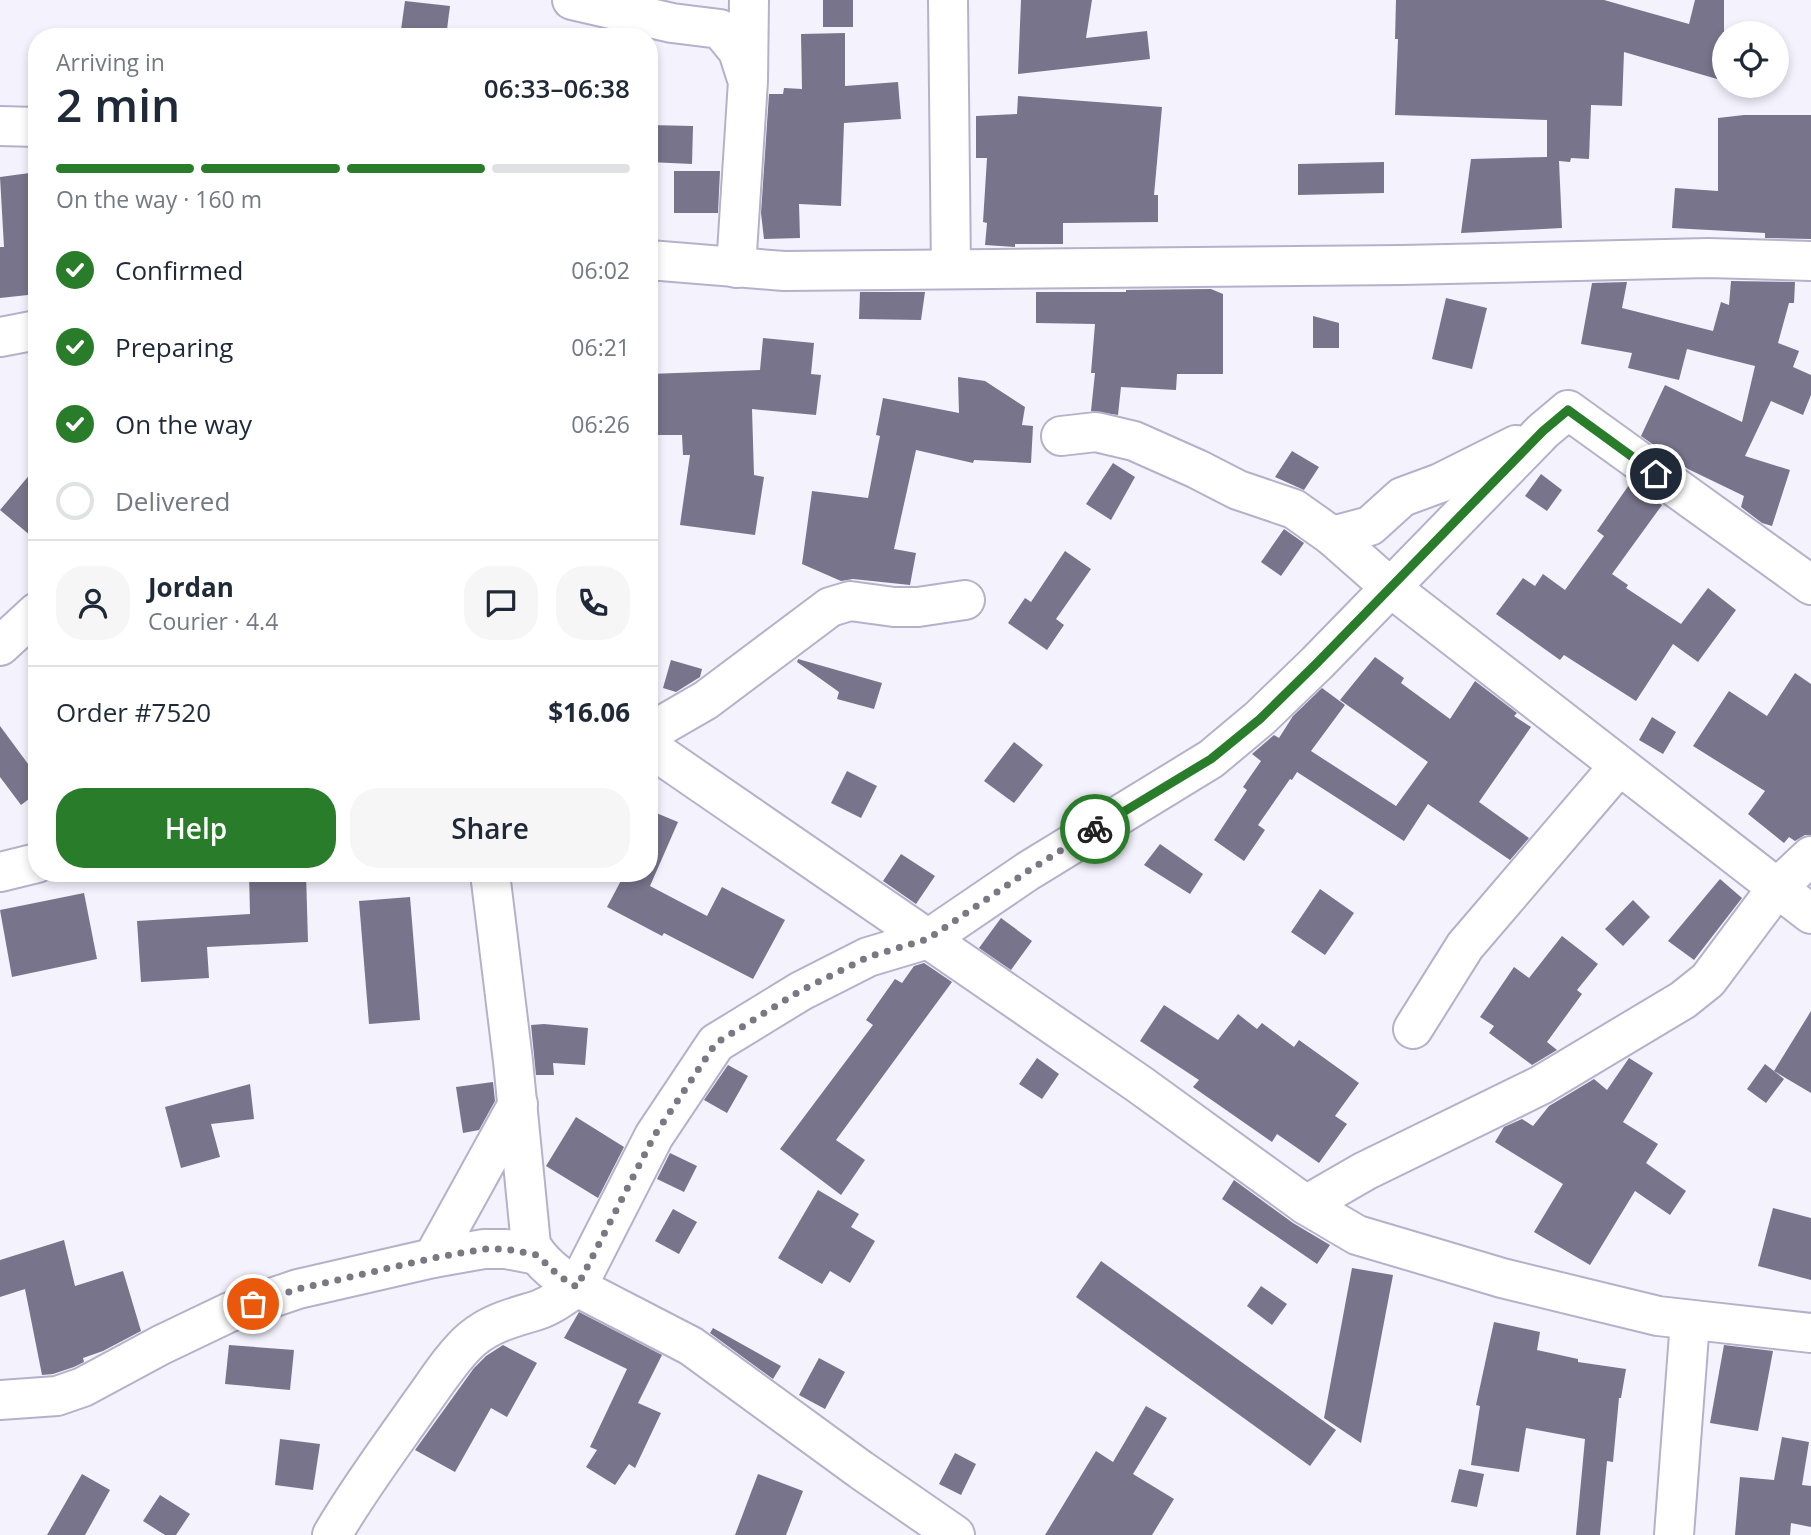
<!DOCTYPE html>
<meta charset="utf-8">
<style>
:root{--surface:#fff;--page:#f6f6f7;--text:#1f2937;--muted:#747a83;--line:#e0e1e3;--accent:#297d2a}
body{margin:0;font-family:"Open Sans",sans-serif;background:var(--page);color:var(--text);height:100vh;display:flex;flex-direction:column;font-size:26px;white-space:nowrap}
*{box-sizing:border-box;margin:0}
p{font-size:23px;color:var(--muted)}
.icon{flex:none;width:38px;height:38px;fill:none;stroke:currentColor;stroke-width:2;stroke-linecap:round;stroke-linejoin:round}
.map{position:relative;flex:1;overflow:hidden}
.panel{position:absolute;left:28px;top:28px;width:630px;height:854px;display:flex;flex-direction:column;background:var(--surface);border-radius:28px;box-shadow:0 4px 10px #0003}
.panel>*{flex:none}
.tools{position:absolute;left:1712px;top:21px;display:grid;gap:14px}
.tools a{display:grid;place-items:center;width:77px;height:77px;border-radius:50%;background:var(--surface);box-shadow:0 4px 10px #0003;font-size:35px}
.pin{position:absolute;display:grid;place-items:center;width:60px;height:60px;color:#fff;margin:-30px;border:4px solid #fff;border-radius:50%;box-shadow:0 2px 7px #0007}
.courier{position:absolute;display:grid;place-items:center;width:70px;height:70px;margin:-35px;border:5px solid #297d2a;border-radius:50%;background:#fff;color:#222;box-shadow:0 2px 9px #0007}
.overview em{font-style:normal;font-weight:600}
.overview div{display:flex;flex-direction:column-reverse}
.overview{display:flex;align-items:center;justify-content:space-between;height:119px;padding:0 28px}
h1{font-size:46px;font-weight:600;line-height:52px}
.bar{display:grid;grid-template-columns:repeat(4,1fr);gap:10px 7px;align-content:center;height:84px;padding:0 28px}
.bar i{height:9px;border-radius:5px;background:var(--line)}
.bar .on{background:var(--accent)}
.bar p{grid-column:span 4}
.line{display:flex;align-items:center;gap:18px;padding:0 28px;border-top:2px solid var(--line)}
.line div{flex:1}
.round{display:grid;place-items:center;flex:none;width:74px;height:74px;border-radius:28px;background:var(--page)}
ol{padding:0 28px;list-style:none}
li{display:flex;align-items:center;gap:21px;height:77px}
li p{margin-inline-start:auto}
li .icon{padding:7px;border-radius:50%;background:var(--accent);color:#fff;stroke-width:4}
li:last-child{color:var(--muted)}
li i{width:38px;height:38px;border:4px solid var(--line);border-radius:50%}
.primary-button{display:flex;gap:14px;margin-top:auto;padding:14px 28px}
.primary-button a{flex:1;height:80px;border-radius:28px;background:var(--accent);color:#fff;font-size:28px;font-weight:600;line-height:80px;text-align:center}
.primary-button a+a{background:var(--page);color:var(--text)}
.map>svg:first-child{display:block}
.building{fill:#78748c}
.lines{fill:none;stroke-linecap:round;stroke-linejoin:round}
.minor-casing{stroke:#b5b1ca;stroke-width:42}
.minor{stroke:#fff;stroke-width:38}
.done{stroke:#7a7883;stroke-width:7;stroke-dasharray:0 12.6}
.route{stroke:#297d2a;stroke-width:9}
</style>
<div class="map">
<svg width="1811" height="1535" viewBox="0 0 1811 1535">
<rect width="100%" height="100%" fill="#f4f2fd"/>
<!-- building -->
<g class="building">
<rect x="823" y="0" width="30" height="27"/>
<path d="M1021 0H1092L1086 38 1147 31 1150 59 1018 74Z"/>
<path d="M1396 0H1604L1689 24 1695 0H1724V81L1624 52 1622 106 1591 105 1589 159 1571 158 1570 162 1559 161 1562 228 1461 233 1471 159 1547 157V120L1395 115 1398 39H1395Z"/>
<path d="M405 1 450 6 446 37H400Z"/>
<path d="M845 33V86L898 82 901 119 844 123 841 206 799 204 800 238 764 239 761 213 769 94H783L784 88 802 89 801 34Z"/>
<path d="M1018 96 1162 107 1154 195H1158V222L1063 223V244H1015V247L985 245 987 223 983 222 987 158H976V116L1017 114Z"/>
<path d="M1744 115H1811V239L1765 238V233L1672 228 1675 188 1718 191V118Z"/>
<path d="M649 125 693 126 692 164 649 162Z"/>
<path d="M1384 162V193L1298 195V164Z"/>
<path d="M674 171H720L718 213H674Z"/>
<path d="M37 172V294L0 298V247H4L0 177Z"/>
<path d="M1731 281 1795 282 1794 303H1789L1778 343 1799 351 1793 367 1811 375V395L1803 415 1771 401 1745 456 1790 470 1772 526 1762 523 1741 507 1744 496 1688 469 1641 436 1665 385 1742 422 1755 366 1687 349 1679 380 1628 368 1632 353 1581 344 1592 283 1627 282 1622 308 1713 331 1721 302 1729 305Z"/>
<path d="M1211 289 1223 294V374H1177L1176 390 1121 387 1118 415 1091 411 1095 373H1091L1095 324 1036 323V292H1126V290Z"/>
<path d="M860 292H925L921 320 859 319Z"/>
<path d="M1446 298 1487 308 1472 369 1432 359Z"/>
<path d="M1313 316 1339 323V348H1313Z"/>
<path d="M763 338 814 343 811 374 821 375 816 415 752 409 754 475 764 477 755 535 680 525 690 455H683L682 435H649V374L760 370Z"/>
<path d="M958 377 985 381 1025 407 1022 425 1033 426 1031 463 974 460 973 463 916 450 894 549 916 553 910 585 853 579 841 581 802 564 812 491 868 498 880 436 876 435 883 398 959 413Z"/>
<path d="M1292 451 1319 467 1304 490 1275 477Z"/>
<path d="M1113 463 1135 477 1111 520 1086 504Z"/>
<path d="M37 466V541L0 510Z"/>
<path d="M1541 474 1562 490 1547 511 1525 496Z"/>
<path d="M1631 482 1662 505 1612 574 1628 585 1626 588 1681 624 1708 588 1736 610 1698 662 1673 644 1636 701 1564 655 1560 660 1496 614 1523 578 1535 586 1543 574 1565 590 1604 536 1597 531Z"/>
<path d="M1284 529 1304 543 1281 576 1261 562Z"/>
<path d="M1065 551 1091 569 1056 619 1064 625 1047 650 1008 623 1025 598 1031 602Z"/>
<path d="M1375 657 1404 678 1401 683 1450 719 1475 681 1517 713 1514 716 1531 727 1479 802 1529 838 1510 860 1428 804 1404 841 1297 772 1292 780 1290 779 1258 825 1265 830 1244 861 1214 840 1247 790 1243 787 1261 761 1252 754 1274 735 1279 738 1293 716 1322 688 1345 705 1311 751 1396 806 1428 762 1340 700Z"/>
<path d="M798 659 882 683 874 709 837 699 839 692 797 662Z"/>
<path d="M671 660 702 669 700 677 676 692 663 688Z"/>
<path d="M1795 673 1811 684V835H1805L1795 841 1789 837 1784 843 1748 814 1765 791 1693 746 1729 691 1767 716Z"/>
<path d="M1652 717 1676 732 1663 754 1639 740Z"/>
<path d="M0 726 37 776V793L21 805 0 777Z"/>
<path d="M1014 742 1043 765 1014 803 984 781Z"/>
<path d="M847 771 877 786 861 818 831 803Z"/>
<path d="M649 810 678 822 650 886 707 916 722 887 785 920 753 979 664 933 662 936 607 907 625 873H649Z"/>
<path d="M1160 844 1203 874 1190 894 1144 865Z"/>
<path d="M901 854 935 876 916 904 883 881Z"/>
<path d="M249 873H306L308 942 207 947 209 978 141 982 137 921 250 914Z"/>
<path d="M1720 879 1742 898 1694 960 1668 941Z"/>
<path d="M1320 889 1354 913 1325 955 1291 932Z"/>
<path d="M84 893 97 959 12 977 0 910Z"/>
<path d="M410 897 420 1020 369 1024 359 901Z"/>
<path d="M1633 900 1650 917 1623 946 1605 929Z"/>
<path d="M1001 918 1032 941 1011 970 979 948Z"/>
<path d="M1562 936 1598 964 1577 990 1582 994 1547 1042 1557 1050 1532 1065 1489 1033 1494 1026 1480 1017 1514 967 1529 978Z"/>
<path d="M924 963 952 982 836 1140 865 1160 841 1195 780 1149 873 1025 866 1020 895 979 902 983 914 966Z"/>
<path d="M1164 1005 1218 1040 1238 1014 1257 1029 1262 1023 1294 1047 1299 1040 1359 1083 1335 1116 1347 1124 1319 1163 1277 1134 1272 1142 1193 1087 1199 1080 1140 1041Z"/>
<path d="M1811 1011V1093L1774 1071Z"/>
<path d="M544 1024 588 1028 585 1065 553 1063 554 1075H536L531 1025Z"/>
<path d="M1037 1058 1059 1074 1042 1099 1019 1084Z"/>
<path d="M1629 1058 1653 1073 1623 1122 1658 1144 1646 1163 1686 1191 1670 1215 1635 1191 1590 1265 1534 1232 1563 1184 1495 1142 1504 1127 1522 1119 1533 1126 1549 1106 1594 1079 1607 1090Z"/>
<path d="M1765 1064 1784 1079 1766 1103 1747 1089Z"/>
<path d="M728 1065 748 1076 727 1113 704 1100Z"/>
<path d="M493 1082 495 1101 479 1130 463 1133 456 1087Z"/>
<path d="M250 1084 254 1119 211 1124 220 1157 181 1168 165 1107Z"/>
<path d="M576 1117 624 1147 598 1198 546 1166Z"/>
<path d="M670 1153 697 1166 684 1192 657 1179Z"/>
<path d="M1234 1180 1293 1223 1330 1245 1317 1264 1222 1199Z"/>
<path d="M818 1190 859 1214 851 1227 875 1241 850 1283 830 1271 822 1284 778 1258Z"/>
<path d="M1773 1208 1811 1218V1280L1758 1266Z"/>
<path d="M673 1209 697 1222 679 1254 655 1241Z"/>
<path d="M64 1240 75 1286 123 1271 141 1331 103 1351 83 1358 84 1362 74 1367 53 1374 42 1375 25 1289 0 1297V1260Z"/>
<path d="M1101 1261 1336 1430 1310 1466 1076 1297Z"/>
<path d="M1352 1268 1393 1275 1361 1443 1324 1418Z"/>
<path d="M1261 1286 1287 1304 1272 1325 1247 1306Z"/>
<path d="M579 1312 662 1355 638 1403 661 1413 635 1468 629 1464 615 1485 586 1467 597 1450 590 1447 627 1369 564 1338Z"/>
<path d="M1494 1322 1540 1332 1537 1350 1578 1359V1362L1626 1369 1621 1398H1619L1613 1462 1607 1461 1600 1535H1576L1585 1439 1526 1428 1519 1472 1471 1465 1480 1406 1476 1405Z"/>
<path d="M713 1328 781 1366 773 1379 710 1333Z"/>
<path d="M229 1345 294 1350 290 1390 225 1384Z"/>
<path d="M503 1345 537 1363 507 1417 491 1408 455 1472 415 1450 474 1368 486 1356Z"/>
<path d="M1724 1345 1773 1351 1758 1431 1710 1423Z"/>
<path d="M819 1358 845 1372 825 1409 799 1395Z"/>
<path d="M1146 1406 1167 1418 1133 1474 1174 1499 1152 1535H1045L1096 1451 1113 1462Z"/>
<path d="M1782 1437 1809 1442 1802 1485 1811 1486V1527L1791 1523 1790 1535H1735L1740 1477 1774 1480Z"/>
<path d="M280 1439 320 1444 313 1490 275 1485Z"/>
<path d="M955 1453 976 1464 961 1495 939 1484Z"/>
<path d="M1459 1469 1484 1474 1477 1507 1451 1502Z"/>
<path d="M82 1474 110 1490 85 1535H47Z"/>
<path d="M758 1474 803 1491 786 1535H735Z"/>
<path d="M160 1495 190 1514 176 1535H165L143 1521Z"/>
</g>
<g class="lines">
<!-- minor casing -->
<g class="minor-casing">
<g id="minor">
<path d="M572 0 672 23 720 29 738 51 746 76"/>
<path d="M948 0 951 269"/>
<path d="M0 126 37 127"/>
<path d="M649 260 784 271 1402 265 1708 258 1811 261"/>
<path d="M736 268 748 81 749 0"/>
<path d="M0 337 37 330"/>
<path d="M1061 436 1096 432 1134 441 1197 469 1238 490 1294 509 1332 536 1391 588 1811 914"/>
<path d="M1332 536 1370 526 1402 497 1440 483 1516 445"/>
<path d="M0 646 37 612"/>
<path d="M649 733 706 700 830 607 850 601 894 607H918L965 600"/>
<path d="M649 747 1139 1084 1306 1205 1357 1235 1502 1278 1658 1316 1811 1333"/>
<path d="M0 872 37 863"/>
<path d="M490 873 513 1061 531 1245C542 1264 558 1276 577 1287L691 1346 861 1470 955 1535"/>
<path d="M1413 1029 1465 946 1619 766"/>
<path d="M1306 1205 1365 1171 1541 1085 1683 1000 1708 980 1776 889 1811 856"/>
<path d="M433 1258 518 1104"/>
<path d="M0 1400 57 1396 83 1387 161 1345 230 1312 298 1289 433 1258 484 1249H506L537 1255"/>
<path d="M332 1535C358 1490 389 1449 419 1406 434 1386 453 1355 472 1339 491 1323 512 1318 535 1311 551 1306 564 1296 577 1287L654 1136 716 1043 801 991 868 957 928 939 1028 871 1211 759 1260 718 1317 663 1543 431 1568 410 1811 585"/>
<path d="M1674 1535 1690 1321"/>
</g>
</g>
<!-- minor -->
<use href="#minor" class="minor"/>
</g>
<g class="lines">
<!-- done -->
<path class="done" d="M253 1304 298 1289 433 1258 484 1249H506L537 1255 559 1276 577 1287 654 1136 716 1043 800 991 868 957 928 939 1028 871 1095 829"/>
<!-- route -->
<path class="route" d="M1095 829 1211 759 1260 719 1317 663 1543 431 1568 410 1656 474"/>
</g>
</svg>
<div class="tools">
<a><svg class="icon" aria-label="locate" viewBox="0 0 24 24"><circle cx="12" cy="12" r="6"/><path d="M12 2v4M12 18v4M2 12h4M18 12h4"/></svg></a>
</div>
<div class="pin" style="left:253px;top:1304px;background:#ea580c"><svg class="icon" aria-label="bag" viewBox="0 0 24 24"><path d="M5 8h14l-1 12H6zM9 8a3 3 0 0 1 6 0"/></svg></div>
<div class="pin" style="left:1656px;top:474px;background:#1f2937"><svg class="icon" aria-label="home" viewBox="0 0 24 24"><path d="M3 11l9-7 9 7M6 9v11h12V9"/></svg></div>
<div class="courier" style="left:1095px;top:829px"><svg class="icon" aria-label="bike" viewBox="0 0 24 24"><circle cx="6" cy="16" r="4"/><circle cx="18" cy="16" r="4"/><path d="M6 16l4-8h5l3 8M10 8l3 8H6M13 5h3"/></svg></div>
<section class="panel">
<div class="overview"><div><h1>2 min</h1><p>Arriving in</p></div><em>06:33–06:38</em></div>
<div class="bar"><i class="on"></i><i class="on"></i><i class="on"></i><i></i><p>On the way · 160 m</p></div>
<ol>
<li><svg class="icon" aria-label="check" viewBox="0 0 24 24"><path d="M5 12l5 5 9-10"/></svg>Confirmed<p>06:02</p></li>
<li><svg class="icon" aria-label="check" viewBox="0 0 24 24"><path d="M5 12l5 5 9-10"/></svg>Preparing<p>06:21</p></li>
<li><svg class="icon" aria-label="check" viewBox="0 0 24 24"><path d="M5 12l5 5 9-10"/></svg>On the way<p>06:26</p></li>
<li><i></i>Delivered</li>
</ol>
<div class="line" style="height:126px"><a class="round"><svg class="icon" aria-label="person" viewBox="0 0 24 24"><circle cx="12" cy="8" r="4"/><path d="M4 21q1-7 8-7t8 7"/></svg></a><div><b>Jordan</b><p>Courier · 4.4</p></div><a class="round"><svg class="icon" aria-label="chat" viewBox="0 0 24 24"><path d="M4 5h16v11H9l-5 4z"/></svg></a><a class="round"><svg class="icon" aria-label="phone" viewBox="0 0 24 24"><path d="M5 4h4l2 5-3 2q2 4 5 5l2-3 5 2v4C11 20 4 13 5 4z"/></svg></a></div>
<div class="line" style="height:91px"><div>Order #7520</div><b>$16.06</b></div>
<div class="primary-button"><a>Help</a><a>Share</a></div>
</section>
</div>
